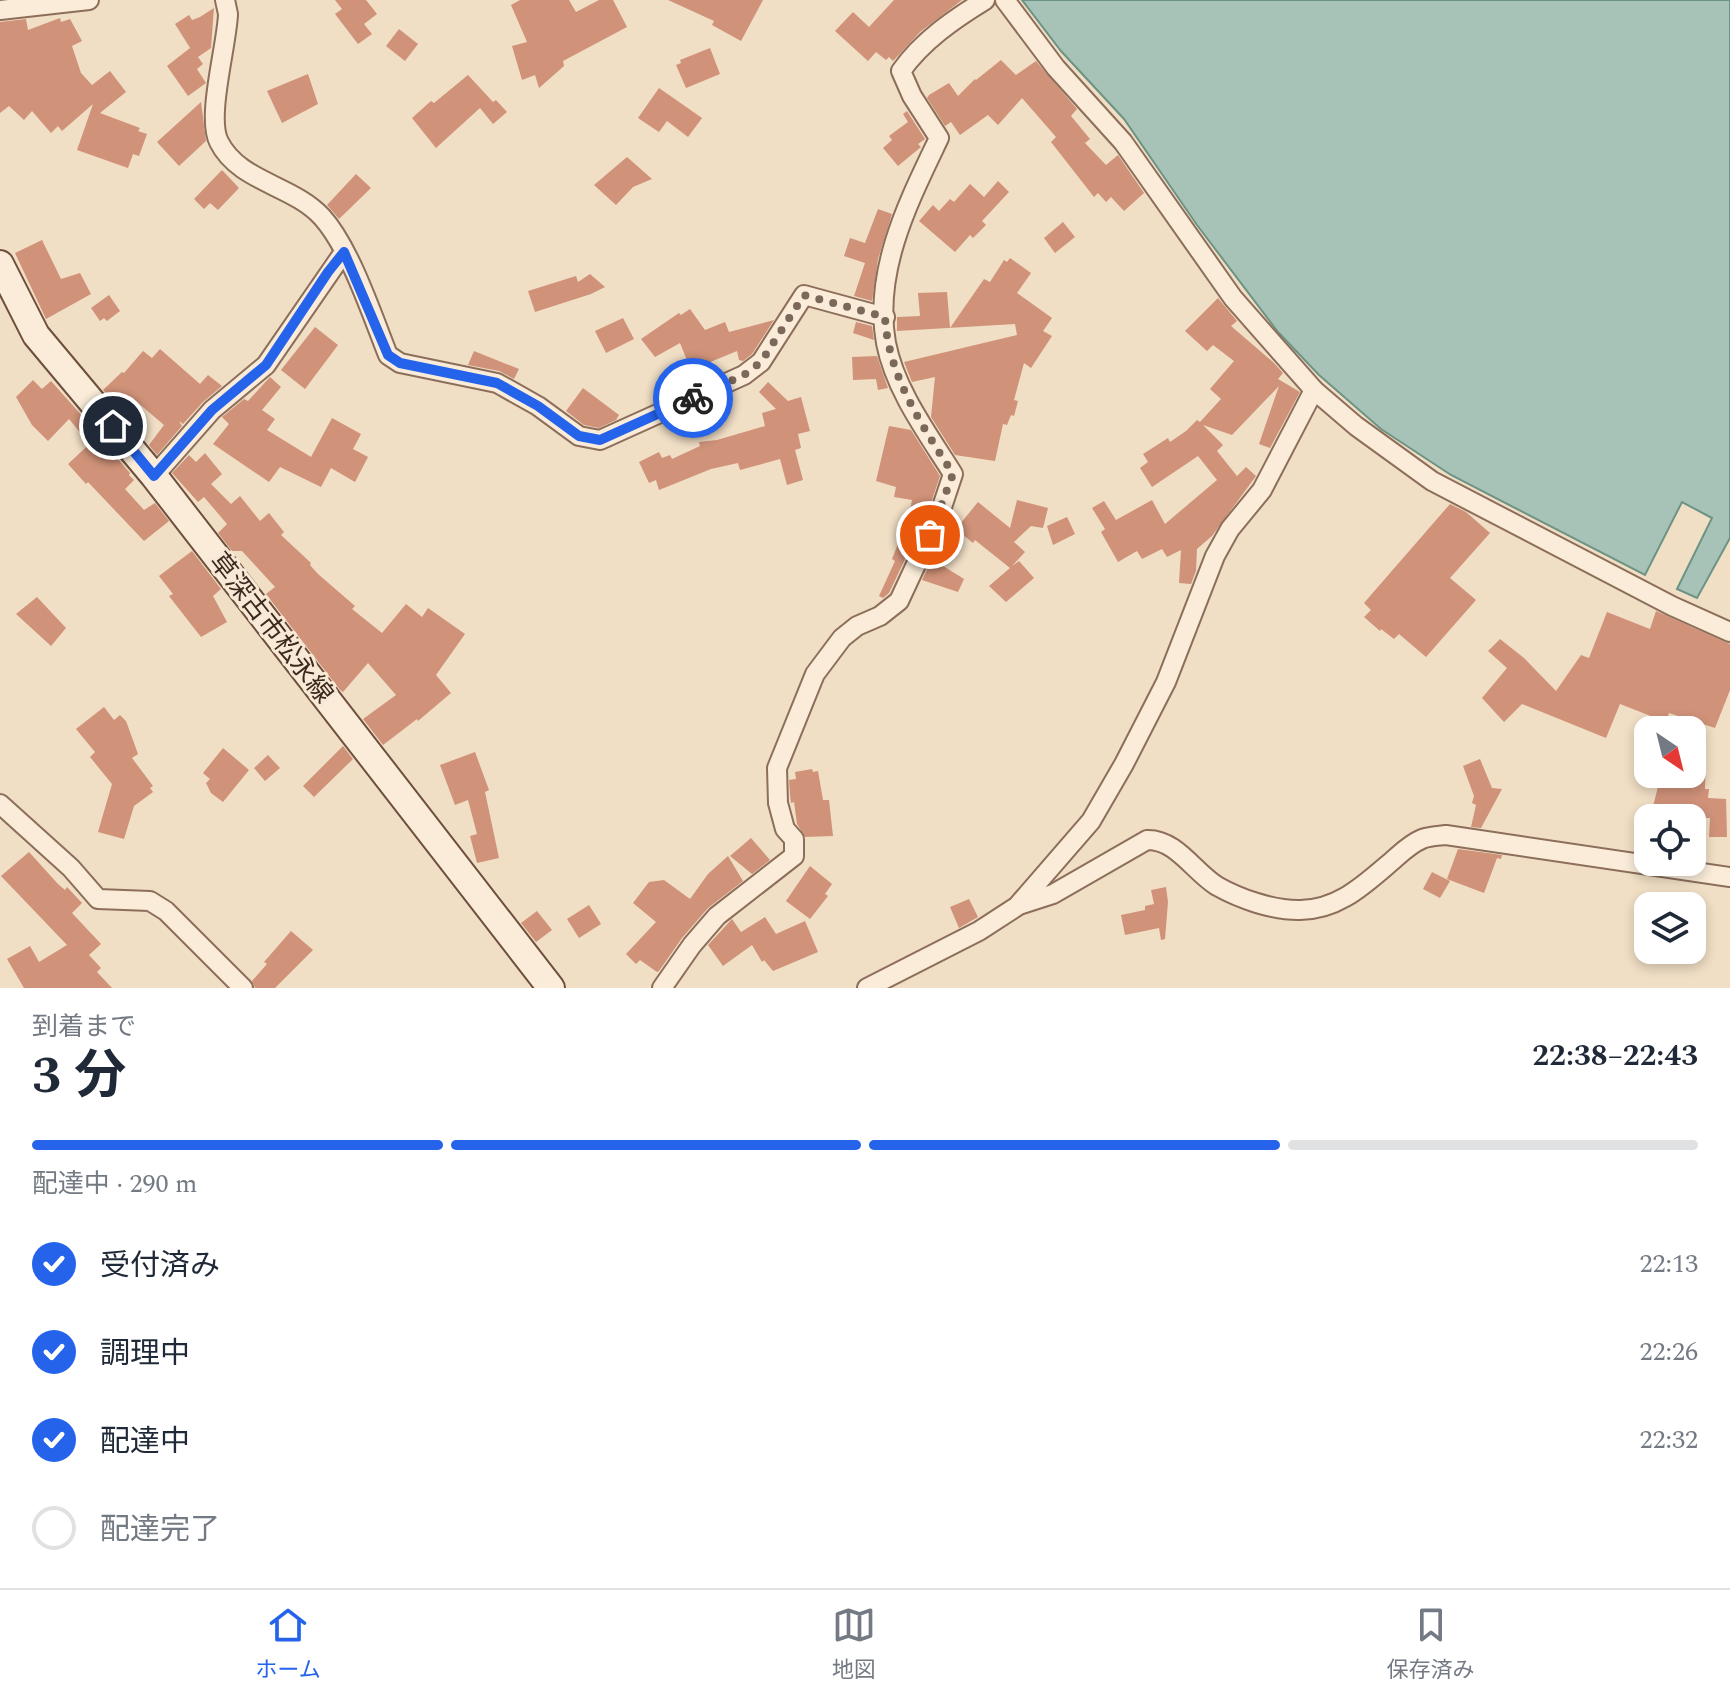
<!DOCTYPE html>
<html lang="ja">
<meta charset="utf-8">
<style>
:root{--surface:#fff;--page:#f2f2f3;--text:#1f2937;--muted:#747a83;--line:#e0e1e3;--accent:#2563eb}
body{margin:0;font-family:Spectral,"Noto Sans JP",serif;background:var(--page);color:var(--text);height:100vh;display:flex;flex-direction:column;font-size:30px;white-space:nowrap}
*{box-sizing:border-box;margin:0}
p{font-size:26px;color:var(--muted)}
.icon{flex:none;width:44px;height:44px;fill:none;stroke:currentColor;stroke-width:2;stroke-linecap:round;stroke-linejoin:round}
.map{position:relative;height:988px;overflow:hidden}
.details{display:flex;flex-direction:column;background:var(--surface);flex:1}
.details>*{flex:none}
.needle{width:52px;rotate:145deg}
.buttons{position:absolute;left:1634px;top:716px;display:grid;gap:16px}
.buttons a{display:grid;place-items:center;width:72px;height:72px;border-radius:16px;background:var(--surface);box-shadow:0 4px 12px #0003;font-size:40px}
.pin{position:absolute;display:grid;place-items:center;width:68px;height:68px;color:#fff;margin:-34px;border:4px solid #fff;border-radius:50%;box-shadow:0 2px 8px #0007}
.courier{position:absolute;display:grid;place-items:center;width:80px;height:80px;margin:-40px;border:6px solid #2563eb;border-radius:50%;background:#fff;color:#222;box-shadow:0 2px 10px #0007}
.head em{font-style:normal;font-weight:700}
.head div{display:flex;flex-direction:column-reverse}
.head{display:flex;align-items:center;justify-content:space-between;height:136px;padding:0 32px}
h1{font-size:52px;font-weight:700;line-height:60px}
.bar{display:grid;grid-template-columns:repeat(4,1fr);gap:12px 8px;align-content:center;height:96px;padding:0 32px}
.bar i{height:10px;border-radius:6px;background:var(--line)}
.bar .active{background:var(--accent)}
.bar p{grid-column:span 4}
ol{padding:0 32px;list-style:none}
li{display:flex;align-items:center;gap:24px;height:88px}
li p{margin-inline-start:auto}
li .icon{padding:8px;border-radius:50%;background:var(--accent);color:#fff;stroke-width:4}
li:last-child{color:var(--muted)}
li i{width:44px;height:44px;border:4px solid var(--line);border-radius:50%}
.tab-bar{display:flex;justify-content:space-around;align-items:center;height:112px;border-top:2px solid var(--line);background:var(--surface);font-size:22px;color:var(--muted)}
.tab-bar a{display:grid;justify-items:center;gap:4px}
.tab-bar .active{color:var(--accent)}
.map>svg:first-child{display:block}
.water{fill:#a7c3b7;stroke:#6c9384;stroke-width:2}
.building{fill:#d09279}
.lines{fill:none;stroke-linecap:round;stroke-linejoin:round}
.street-casing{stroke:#8c6e5a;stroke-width:22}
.secondary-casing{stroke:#6e4f3d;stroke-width:30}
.street{stroke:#faecd9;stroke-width:18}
.secondary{stroke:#faecd9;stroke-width:26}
.done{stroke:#7b6858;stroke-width:8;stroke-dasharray:0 14.4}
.route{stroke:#2563eb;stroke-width:10}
.labels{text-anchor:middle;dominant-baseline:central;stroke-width:6;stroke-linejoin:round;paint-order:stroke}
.street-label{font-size:26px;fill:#3c291e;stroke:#f7e9d5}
</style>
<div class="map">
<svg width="1730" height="988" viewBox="0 0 1730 988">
<rect width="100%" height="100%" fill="#f0dec5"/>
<!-- water -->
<path class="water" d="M1022 0H1730V538L1697 598 1677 589 1712 518 1682 502 1645 575 1451 475 1381 429 1319 375 1278 332 1197 225 1124 119 1061 51Z"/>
<!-- building -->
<g class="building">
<path d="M335 0H366L377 14 364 24 372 34 358 44 335 14 342 9Z"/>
<path d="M520 0H569L576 12 599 0H613L627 27 563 61 564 66 539 88 535 75 522 80 512 46 527 42 511 5Z"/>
<path d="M668 0H763L741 41 712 25 714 21Z"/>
<path d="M894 0H962L920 32 893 61 889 57 886 60 876 52 868 61 835 31 853 12 869 27Z"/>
<path d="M214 8 211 48 198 57 203 64 197 69 206 83 188 96 167 66 190 48 192 51 175 24 189 15 192 20 200 17Z"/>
<path d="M60 18 61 22 70 19 82 41 72 46 81 73 92 85 110 71 126 92 100 113 140 128 138 131 147 134 139 156 133 154 128 168 77 150 93 104 62 131 58 126 51 133 32 111 24 120 9 106 0 113V22L26 19 28 30Z"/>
<path d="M399 29 418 44 405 61 386 46Z"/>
<path d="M710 48 720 74 686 88 676 65 681 63 680 60Z"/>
<path d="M1001 60 1016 75 1036 61 1077 109 1071 116 1090 139 1085 143 1106 165 1118 155 1144 193 1124 211 1111 197 1106 202 1098 193 1094 197 1051 142 1056 137 1022 98 998 125 988 115 960 135 951 122 945 126 927 98 929 95 949 83 958 96 975 79 976 80Z"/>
<path d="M308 74 318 104 282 123 267 91Z"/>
<path d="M468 75 493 102 496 100 507 112 493 124 480 108 436 148 412 118 431 101 434 103Z"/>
<path d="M659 88 702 118 688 137 667 121 659 132 638 118Z"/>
<path d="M201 102 206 141 179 166 157 142Z"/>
<path d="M907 111 925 139 918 144 921 147 898 166 883 148 892 140 889 136 908 122 903 114Z"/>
<path d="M627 157 652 179 633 187 616 205 594 185Z"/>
<path d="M222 170 239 188 218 210 210 203 204 209 194 199Z"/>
<path d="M356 174 371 188 339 219 327 205Z"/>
<path d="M998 181 1009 192 982 221 986 225 973 238 970 235 955 252 919 221 933 205 939 211 950 199 954 202 970 184 984 197Z"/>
<path d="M878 209 892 214 878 259 872 301 854 296 865 263 844 256 850 238 865 243Z"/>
<path d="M1063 222 1075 237 1055 253 1044 238Z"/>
<path d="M42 240 61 279 80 273 91 294 46 319 15 253Z"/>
<path d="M1010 258 1031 273 1017 293 1052 318 1043 331 1052 336 1031 368 1024 363 1014 400 1018 401 1014 416 1011 415 1007 425 1003 424 995 461 955 455 931 417 935 377 912 382 904 362 1017 335 1015 324 897 331V317L920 316 918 293 947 292 950 328 984 279 990 282 1004 260 1007 262Z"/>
<path d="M590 274 605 287 591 294 535 312 528 291 576 276 578 282Z"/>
<path d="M109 295 120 311 107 321 104 318 100 321 91 308Z"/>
<path d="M1218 298 1237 321 1231 326 1273 362 1283 373 1278 379 1300 392 1270 448 1259 444 1279 386 1232 435 1203 425 1223 445 1217 451 1237 476 1246 467 1256 476 1212 536 1197 549 1196 571 1191 584 1179 583 1181 550 1167 557 1162 549 1142 559 1137 551 1118 562 1101 532 1105 529 1092 508 1104 501 1116 520 1152 500 1165 524 1217 480 1198 456 1152 487 1140 468 1148 462 1143 454 1168 438 1170 442 1186 431 1197 420 1200 422 1221 399 1210 389 1234 361 1213 345 1207 351 1185 331Z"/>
<path d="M690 309 705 330 725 322 729 332 774 320 752 354 743 361 739 360 737 351 691 370 680 343 655 357 641 339 679 313 681 315Z"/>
<path d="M623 318 634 339 606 353 595 331Z"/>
<path d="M856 322 872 326 874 340 853 333Z"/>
<path d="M315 327 338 345 305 389 281 370Z"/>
<path d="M160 349 200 384 208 375 222 386 203 402 183 424 179 421 182 426 157 455 149 445 164 425 130 396 119 406 103 390 122 372 124 373 143 351 152 358Z"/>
<path d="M474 351 519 369 514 379 499 371 468 365Z"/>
<path d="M877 356 888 388 878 390 876 379 853 380 852 357Z"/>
<path d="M270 377 281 387 262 410 275 419 267 430 311 457 332 418 361 434 353 449 368 457 355 482 331 468 321 487 280 467 269 482 213 444 229 424 222 417 244 399 248 401Z"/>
<path d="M33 380 42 389 51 381 92 427 83 436 69 419 48 441 32 425 16 397Z"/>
<path d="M768 382 788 401 801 397 810 431 798 434 801 448 795 450 803 480 787 485 780 459 740 470 738 463 711 469 659 490 656 480 649 483 639 462 659 452 662 458 670 455 672 459 700 446 699 442 717 440 765 426 762 413 776 409 759 392Z"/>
<path d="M583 388 619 415 616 420 599 428 584 425 566 411Z"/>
<path d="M889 426 911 430 940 476 929 509 889 593 883 598 879 596 895 561 892 559 898 544 903 546 912 500 894 497 896 487 876 481Z"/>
<path d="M98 436 130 473 129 475 134 480 125 489 144 510 155 503 169 521 144 541 88 482 86 484 68 464Z"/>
<path d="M205 453 222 474 211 484 231 504 240 496 260 521 269 513 284 532 281 535 311 563 310 565 318 574 355 606 352 609 382 633 406 604 422 617 428 608 465 634 436 675 451 693 418 721 417 719 383 745 363 719 396 695 368 663 343 692 340 690 266 594 275 587 242 551H232L218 533 227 524 204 497 198 502 172 473 189 455 196 462Z"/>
<path d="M1017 500 1048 508 1043 528 1031 526 1014 542 1025 552 1012 566 1019 561 1034 578 1006 602 989 586 1010 568 975 540 973 543 956 529 978 502 1010 528Z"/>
<path d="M1450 504 1466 512 1490 533 1450 578 1476 600 1426 657 1399 634 1394 639 1381 629 1380 631 1364 617 1371 610 1364 603Z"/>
<path d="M1067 517 1075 534 1053 545 1047 526Z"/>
<path d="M192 551 221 589 213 596 227 622 201 637 169 596 173 594 159 576Z"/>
<path d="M932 559 964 579 958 592 922 580Z"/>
<path d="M37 597 66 628 51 646 16 614Z"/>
<path d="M1656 611 1730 644V690L1715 728 1669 713 1666 722 1620 704 1606 738 1522 704 1504 722 1482 698 1507 668 1488 651 1500 639 1524 658 1556 691 1581 655 1589 658 1607 612 1650 629Z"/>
<path d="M104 707 114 720 120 715 126 721 138 754 132 758 153 786 150 788 153 792 134 806 124 839 98 832 112 784 90 757 95 752 76 729Z"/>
<path d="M343 746 353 759 314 797 303 786Z"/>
<path d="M223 748 249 770 223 802 211 793 206 783 210 779 203 773Z"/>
<path d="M475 752 489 790 485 792 499 858 477 863 470 836 477 834 468 800 455 805 440 765Z"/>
<path d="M268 755 280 768 265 781 254 768Z"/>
<path d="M1692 757 1706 758 1705 789H1709L1708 798 1726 799 1727 837H1709L1710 818H1650L1660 779 1692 787Z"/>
<path d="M1480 759 1492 788 1502 789 1481 828 1471 827 1476 805 1472 803 1474 796 1463 766Z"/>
<path d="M812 769 813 772 818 771 823 800H829L833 836 805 837 797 824 794 802 791 803 790 795 789 780 796 779 795 772Z"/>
<path d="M751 838 770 860 752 874 730 856Z"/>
<path d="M1458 849 1502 855 1501 859 1497 858 1484 893 1447 879Z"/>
<path d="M29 852 58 884 65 890 67 887 82 903 72 913 101 944 89 955 101 968 97 972 112 988H24L7 959 30 946 39 962 67 945 1 876Z"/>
<path d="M728 856 743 881 708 908 682 938 659 971 657 972 640 960 636 964 626 954 656 922 633 903 649 882 664 880 690 899 708 874Z"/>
<path d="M810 866 832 884 825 894 828 896 810 919 786 901Z"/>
<path d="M1432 872 1450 881 1440 898 1423 889Z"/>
<path d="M1166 887 1168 902 1165 939 1161 940 1159 928 1125 935 1121 915 1145 910V906L1154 904 1151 890Z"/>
<path d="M969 899 978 917 959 928 950 907Z"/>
<path d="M589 905 601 924 579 938 567 919Z"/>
<path d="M537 911 552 930 536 942 521 923Z"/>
<path d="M765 917 776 934 805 921 818 952 773 971 764 960 762 962 752 945 723 966 708 945 732 919 741 932Z"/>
<path d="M291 931 313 950 275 988H255L252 981 267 964 264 962Z"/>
</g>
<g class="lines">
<!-- street casing -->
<g class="street-casing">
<g id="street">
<path d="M225 0 228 14C227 45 206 117 219 142 239 182 293 185 322 217 350 248 372 315 388 355L400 363 497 383 538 406 579 436 600 440 744 375 761 362 804 295 885 317"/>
<path d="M1005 0 1056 68 1123 142 1233 298 1314 390 1356 426 1432 481 1672 606 1730 632"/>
<path d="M0 10 89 0"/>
<path d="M154 476 212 410 266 365 344 252"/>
<path d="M0 804 71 868 98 899 150 901 166 911 243 988"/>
<path d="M1019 904 1091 821 1124 764 1166 682 1215 556 1230 529 1262 490 1314 390"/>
<path d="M662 988 692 945 717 916 794 856V839L785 829 778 803 777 768 815 674 842 638 857 626 880 616 899 601 940 513 953 474C928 434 895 390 886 343 873 270 909 201 939 138L912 96 901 71C922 41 954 19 985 0"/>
<path d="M867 988 979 931 1019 905 1053 894 1147 840C1176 839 1194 872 1217 886 1240 899 1272 910 1298 910 1337 911 1364 885 1392 861 1401 853 1410 844 1422 839 1429 836 1438 836 1446 835L1730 877"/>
</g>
</g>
<!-- secondary casing -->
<g class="secondary-casing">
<path id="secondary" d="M0 264 36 335 154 476 551 988"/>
</g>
<!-- street -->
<use href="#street" class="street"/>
<!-- secondary -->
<use href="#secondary" class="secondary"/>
</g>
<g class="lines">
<!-- done -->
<path class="done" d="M693 398 744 375 761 362 804 295 885 317C888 376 922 425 953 474L930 535"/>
<!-- route -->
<path class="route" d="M113 426 154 476 212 410 266 365 328 272 344 252 388 355 400 363 497 383 538 406 579 436 600 440 693 398"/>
</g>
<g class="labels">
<!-- street labels -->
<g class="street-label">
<text transform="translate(271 628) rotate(52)">草深古市松永線</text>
</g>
</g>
</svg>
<div class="buttons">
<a><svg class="needle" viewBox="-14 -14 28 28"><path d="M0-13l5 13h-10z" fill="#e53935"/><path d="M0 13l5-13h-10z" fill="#747a83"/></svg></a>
<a><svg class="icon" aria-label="locate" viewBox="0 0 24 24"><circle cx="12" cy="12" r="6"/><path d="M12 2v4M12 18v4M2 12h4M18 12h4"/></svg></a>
<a><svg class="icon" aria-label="layers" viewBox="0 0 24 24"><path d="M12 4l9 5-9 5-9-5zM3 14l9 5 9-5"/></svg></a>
</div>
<div class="pin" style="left:930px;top:535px;background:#ea580c"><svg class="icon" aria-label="bag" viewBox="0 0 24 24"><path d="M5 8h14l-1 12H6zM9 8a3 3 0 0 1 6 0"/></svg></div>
<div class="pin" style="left:113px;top:426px;background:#1f2937"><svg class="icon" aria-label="home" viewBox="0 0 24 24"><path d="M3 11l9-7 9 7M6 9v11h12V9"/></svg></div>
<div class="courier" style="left:693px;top:398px"><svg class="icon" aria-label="bike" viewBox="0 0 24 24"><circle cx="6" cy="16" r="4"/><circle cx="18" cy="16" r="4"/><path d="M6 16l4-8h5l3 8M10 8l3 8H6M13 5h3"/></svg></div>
</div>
<section class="details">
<div class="head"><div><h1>3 分</h1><p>到着まで</p></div><em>22:38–22:43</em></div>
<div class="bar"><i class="active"></i><i class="active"></i><i class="active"></i><i></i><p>配達中 · 290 m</p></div>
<ol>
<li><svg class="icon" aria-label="check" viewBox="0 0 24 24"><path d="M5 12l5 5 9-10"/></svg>受付済み<p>22:13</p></li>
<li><svg class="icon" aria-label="check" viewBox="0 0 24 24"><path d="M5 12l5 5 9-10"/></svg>調理中<p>22:26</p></li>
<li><svg class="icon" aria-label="check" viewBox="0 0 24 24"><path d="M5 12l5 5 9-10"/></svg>配達中<p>22:32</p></li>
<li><i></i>配達完了</li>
</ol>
</section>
<nav class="tab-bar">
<a class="active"><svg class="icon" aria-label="home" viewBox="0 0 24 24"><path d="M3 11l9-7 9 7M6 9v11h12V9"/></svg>ホーム</a>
<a><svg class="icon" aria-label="map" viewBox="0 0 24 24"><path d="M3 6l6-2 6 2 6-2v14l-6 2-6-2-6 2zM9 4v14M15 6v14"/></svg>地図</a>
<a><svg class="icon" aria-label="saved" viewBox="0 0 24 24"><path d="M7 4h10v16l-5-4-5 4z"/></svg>保存済み</a>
</nav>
